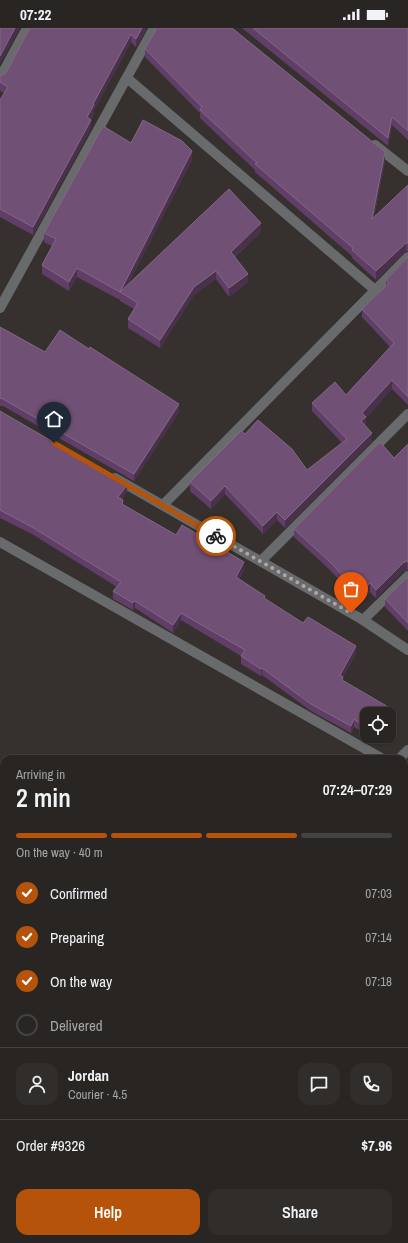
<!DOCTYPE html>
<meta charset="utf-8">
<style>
:root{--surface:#282523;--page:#302d2b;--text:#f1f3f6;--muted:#a5a5a6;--line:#444241;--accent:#b45309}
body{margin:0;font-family:"Archivo Narrow",sans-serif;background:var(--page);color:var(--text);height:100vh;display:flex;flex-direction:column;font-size:15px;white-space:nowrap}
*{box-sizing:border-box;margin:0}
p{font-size:13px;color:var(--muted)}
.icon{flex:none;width:22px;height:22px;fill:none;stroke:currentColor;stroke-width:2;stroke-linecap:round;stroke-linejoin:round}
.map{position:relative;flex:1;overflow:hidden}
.sheet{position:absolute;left:0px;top:727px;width:408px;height:488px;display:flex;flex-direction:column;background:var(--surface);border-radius:12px 12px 0 0;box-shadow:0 1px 3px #0004,0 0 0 1px var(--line)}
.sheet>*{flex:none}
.buttons{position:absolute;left:360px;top:679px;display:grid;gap:8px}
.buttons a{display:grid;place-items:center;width:36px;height:36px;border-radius:8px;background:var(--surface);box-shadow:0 1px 3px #0004,0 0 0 1px var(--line);font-size:20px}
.pin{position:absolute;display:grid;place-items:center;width:34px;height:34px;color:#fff;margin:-41px -17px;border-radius:50% 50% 50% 0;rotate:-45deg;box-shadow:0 0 4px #0007}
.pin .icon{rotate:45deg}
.courier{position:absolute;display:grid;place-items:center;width:40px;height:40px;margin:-20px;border:3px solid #b45309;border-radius:50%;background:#fff;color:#222;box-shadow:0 1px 5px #0007}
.head em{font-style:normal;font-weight:600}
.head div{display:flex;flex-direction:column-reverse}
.head{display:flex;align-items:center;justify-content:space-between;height:68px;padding:0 16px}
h1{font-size:26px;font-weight:600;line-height:30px}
.bar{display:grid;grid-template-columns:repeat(4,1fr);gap:6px 4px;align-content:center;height:48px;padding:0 16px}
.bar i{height:5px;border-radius:3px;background:var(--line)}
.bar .current{background:var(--accent)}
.bar p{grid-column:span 4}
.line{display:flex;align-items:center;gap:10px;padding:0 16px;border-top:1px solid var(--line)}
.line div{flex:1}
.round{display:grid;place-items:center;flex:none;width:42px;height:42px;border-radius:12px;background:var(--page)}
ol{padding:0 16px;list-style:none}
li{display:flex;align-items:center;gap:12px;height:44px}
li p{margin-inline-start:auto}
li .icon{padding:4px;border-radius:50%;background:var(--accent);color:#fff;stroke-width:4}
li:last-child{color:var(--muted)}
li i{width:22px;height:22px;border:2px solid var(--line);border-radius:50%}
.action{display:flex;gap:8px;margin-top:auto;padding:8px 16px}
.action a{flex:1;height:46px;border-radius:12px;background:var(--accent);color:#fff;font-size:16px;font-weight:600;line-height:46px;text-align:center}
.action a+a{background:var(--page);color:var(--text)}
.status{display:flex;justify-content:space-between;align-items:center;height:28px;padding:0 20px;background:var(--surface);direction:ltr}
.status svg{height:11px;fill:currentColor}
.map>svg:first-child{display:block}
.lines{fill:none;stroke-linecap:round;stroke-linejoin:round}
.street{stroke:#696a6c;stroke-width:10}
.wall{fill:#613e67}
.shaded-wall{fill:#4a314b}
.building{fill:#705075;stroke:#836786}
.done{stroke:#aaa7a5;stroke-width:4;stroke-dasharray:0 7.2}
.route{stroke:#b45309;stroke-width:5}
</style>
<div class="status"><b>07:22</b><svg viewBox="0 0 49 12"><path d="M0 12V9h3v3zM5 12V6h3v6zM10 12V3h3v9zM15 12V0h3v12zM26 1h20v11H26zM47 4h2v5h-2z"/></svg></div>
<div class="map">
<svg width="408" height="1215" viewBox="0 0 408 1215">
<rect width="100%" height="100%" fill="#36312f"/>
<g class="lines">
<!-- street -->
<g class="street">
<path d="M0 50 27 0"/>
<path d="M127 50 375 262"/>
<path d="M375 117 408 143"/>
<path d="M0 280 154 0"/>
<path d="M115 450 363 592 408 622"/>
<path d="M163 477 408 229"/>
<path d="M0 514 383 731"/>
<path d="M261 533 408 386"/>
<path d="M363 592 408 548"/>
<path d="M399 731 408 722"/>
<path d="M0 1121 4 1117"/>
</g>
</g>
<!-- wall -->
<g class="wall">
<path d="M30 0H147L136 19 131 14 94 82V85L91 92V100L33 207 0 189V72L4 65 0 63V47H3L6 45Z"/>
<path d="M242 0H408V112L392 97 388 118Z"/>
<path d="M145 21 385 133 374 189 408 157V223H406L376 252 352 230V228L255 144V142L200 90V85L145 29Z"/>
<path d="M131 115 192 132 127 258 261 204 235 229 248 254 229 269 216 251 194 267 160 320 128 300V291L134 281 120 273V271V272L77 249 69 263 42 246V237L52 218 44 214V205Z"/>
<path d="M408 229V377L392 361 366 390 365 398 372 413 285 500 277 492 263 506 225 466 211 481 190 463V454L245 406 307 442 342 415 312 383V375L346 367 390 319 362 289V281L386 258V252Z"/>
<path d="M0 299 45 324 179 384 134 453 3 378H0Z"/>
<path d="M0 383 127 464 122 471 123 477 176 507 244 542 239 551 265 571 303 595 356 626 343 649V653L390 688 367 686V706L354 699 351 705 311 683 262 647 261 648 241 636V628L181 592 173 605 135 580 133 582 113 571V563L117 559 32 506 0 490Z"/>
<path d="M408 416V542H407L403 543 376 570 370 564 359 574 330 542 294 509V501L394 430Z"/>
<path d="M408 549V603L385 579V571Z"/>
<path d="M371 708H378L376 711Z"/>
<path d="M404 785 408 790V876L406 844 404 842Z"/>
<path d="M23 1211H79L73 1215H23Z"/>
</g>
<!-- shaded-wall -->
<g class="shaded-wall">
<path d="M15 0H20L0 36V28Z"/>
<path d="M142 0H147L136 19V11Z"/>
<path d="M131 6V14L94 82V85L87 98V89L93 76Z"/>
<path d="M392 89V97L388 118V110Z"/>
<path d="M91 92V100L33 207V199Z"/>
<path d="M192 123V132L123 266 120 264V272V264Z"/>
<path d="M385 124V133L372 199V191Z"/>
<path d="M261 195V204L231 232V224Z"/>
<path d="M406 215V223L376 252V243Z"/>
<path d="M77 240V249L69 263V254Z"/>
<path d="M216 243V251L194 267 160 320V312L194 259Z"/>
<path d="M248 246V254L229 269V260Z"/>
<path d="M392 352V361L366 390V397L361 401V393L362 385Z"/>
<path d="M179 376V384L134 453V446Z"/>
<path d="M372 405V413L285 500V492Z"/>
<path d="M127 457V464L118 477V469Z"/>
<path d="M225 458V466L211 481V473Z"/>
<path d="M277 484V492L263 506V498Z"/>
<path d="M407 533V542L403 543 376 570V562L403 535Z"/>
<path d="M244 534V542L236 556V549Z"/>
<path d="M370 555V564L359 574V565Z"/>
<path d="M135 573V580L133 582V575Z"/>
<path d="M181 585V592L173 605V597Z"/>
<path d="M356 618V626L340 654V647Z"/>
<path d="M262 640V647L261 648V641Z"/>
<path d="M390 680V688L389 690V686H387Z"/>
<path d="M354 691V699L351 705V698Z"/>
<path d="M408 868V876L404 879V871Z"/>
<path d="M405 888V896L404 897V889Z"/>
<path d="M4 1173V1180L0 1183V1176Z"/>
<path d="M69 1211H79L73 1215Z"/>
</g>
<!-- building -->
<g class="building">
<path d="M0 0H15L0 28Z"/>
<path d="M30 0H142L136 11 131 6 93 76 94 77 87 89 91 92 33 199 0 181V72L8 59 0 54V47H3L6 45Z"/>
<path d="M157 0H232L385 124 372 191 408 157V215H406L376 243 352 222 353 220 255 136 257 135 200 82 202 79 145 21Z"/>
<path d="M253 0H408V103L392 89 388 110Z"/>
<path d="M143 92 182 113 192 123 120 264 77 240 69 254 42 237 56 211 44 205 103 98 131 115Z"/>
<path d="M229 161 261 195 231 224 248 246 229 260 216 243 194 259 160 312 128 291 138 275 120 264Z"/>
<path d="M408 229V369L392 352 362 385 366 389 361 393 372 405 285 492 277 484 263 498 225 458 211 473 190 454 241 403 245 406 258 392 292 421 307 442 347 411 312 375 335 354 346 367 394 315 362 281 389 255 386 252Z"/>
<path d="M0 299 45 324 60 302 89 321 90 319 179 376 134 446 3 371 0 370Z"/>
<path d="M0 383 127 457 118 469 123 472 122 476 176 507 182 497 244 534 236 549 265 568 264 570 303 595 308 589 356 618 340 647 343 649 342 652 390 680 387 686H367V699L354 691 351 698 311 676 262 640 261 641 241 628 245 622 181 585 173 597 135 573 133 575 113 563 121 554 32 499 0 482Z"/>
<path d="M380 414 394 430 408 416V534L407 533 403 535 376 562 370 555 359 565 330 534 294 501Z"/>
<path d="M408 549V595L385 571Z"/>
<path d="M404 785 408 790V838L404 834V830H405L404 828Z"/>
<path d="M408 843V868L404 871V846Z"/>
<path d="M0 1169 4 1173 0 1176Z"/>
<path d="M23 1211H70L73 1215H27Z"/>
<path d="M293 1211H321L325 1215H289Z"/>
</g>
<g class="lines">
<!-- done -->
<path class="done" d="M216 508 351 585"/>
<!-- route -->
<path class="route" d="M54 415 216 508"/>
</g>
</svg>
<div class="buttons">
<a><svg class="icon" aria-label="locate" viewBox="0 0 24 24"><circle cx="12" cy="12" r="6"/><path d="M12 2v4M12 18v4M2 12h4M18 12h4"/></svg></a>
</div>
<div class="pin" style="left:351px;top:585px;background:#ea580c"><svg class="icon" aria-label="bag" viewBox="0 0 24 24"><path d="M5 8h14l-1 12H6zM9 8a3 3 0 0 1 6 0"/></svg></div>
<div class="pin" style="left:54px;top:415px;background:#1f2937"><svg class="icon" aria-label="home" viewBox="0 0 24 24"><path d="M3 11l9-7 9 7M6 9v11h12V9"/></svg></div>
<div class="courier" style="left:216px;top:508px"><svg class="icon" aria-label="bike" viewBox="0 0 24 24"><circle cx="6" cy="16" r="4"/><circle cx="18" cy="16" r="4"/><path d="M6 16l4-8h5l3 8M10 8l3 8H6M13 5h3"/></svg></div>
<section class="sheet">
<div class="head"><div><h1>2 min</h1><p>Arriving in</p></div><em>07:24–07:29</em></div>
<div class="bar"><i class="current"></i><i class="current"></i><i class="current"></i><i></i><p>On the way · 40 m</p></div>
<ol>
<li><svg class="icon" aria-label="check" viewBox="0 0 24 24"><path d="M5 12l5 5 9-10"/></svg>Confirmed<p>07:03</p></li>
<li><svg class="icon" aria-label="check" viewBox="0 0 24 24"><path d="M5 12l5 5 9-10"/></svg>Preparing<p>07:14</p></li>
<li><svg class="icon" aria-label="check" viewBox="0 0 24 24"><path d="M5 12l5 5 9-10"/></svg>On the way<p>07:18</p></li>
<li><i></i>Delivered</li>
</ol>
<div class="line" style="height:72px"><a class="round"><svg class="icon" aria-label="person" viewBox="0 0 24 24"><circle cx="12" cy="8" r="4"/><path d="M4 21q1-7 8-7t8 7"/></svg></a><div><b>Jordan</b><p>Courier · 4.5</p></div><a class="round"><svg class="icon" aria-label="chat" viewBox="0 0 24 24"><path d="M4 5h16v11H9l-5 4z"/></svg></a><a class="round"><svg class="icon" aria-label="phone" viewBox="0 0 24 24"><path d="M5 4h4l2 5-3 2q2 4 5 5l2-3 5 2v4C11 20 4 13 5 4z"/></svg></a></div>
<div class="line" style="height:52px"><div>Order #9326</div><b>$7.96</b></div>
<div class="action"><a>Help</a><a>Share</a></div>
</section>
</div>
